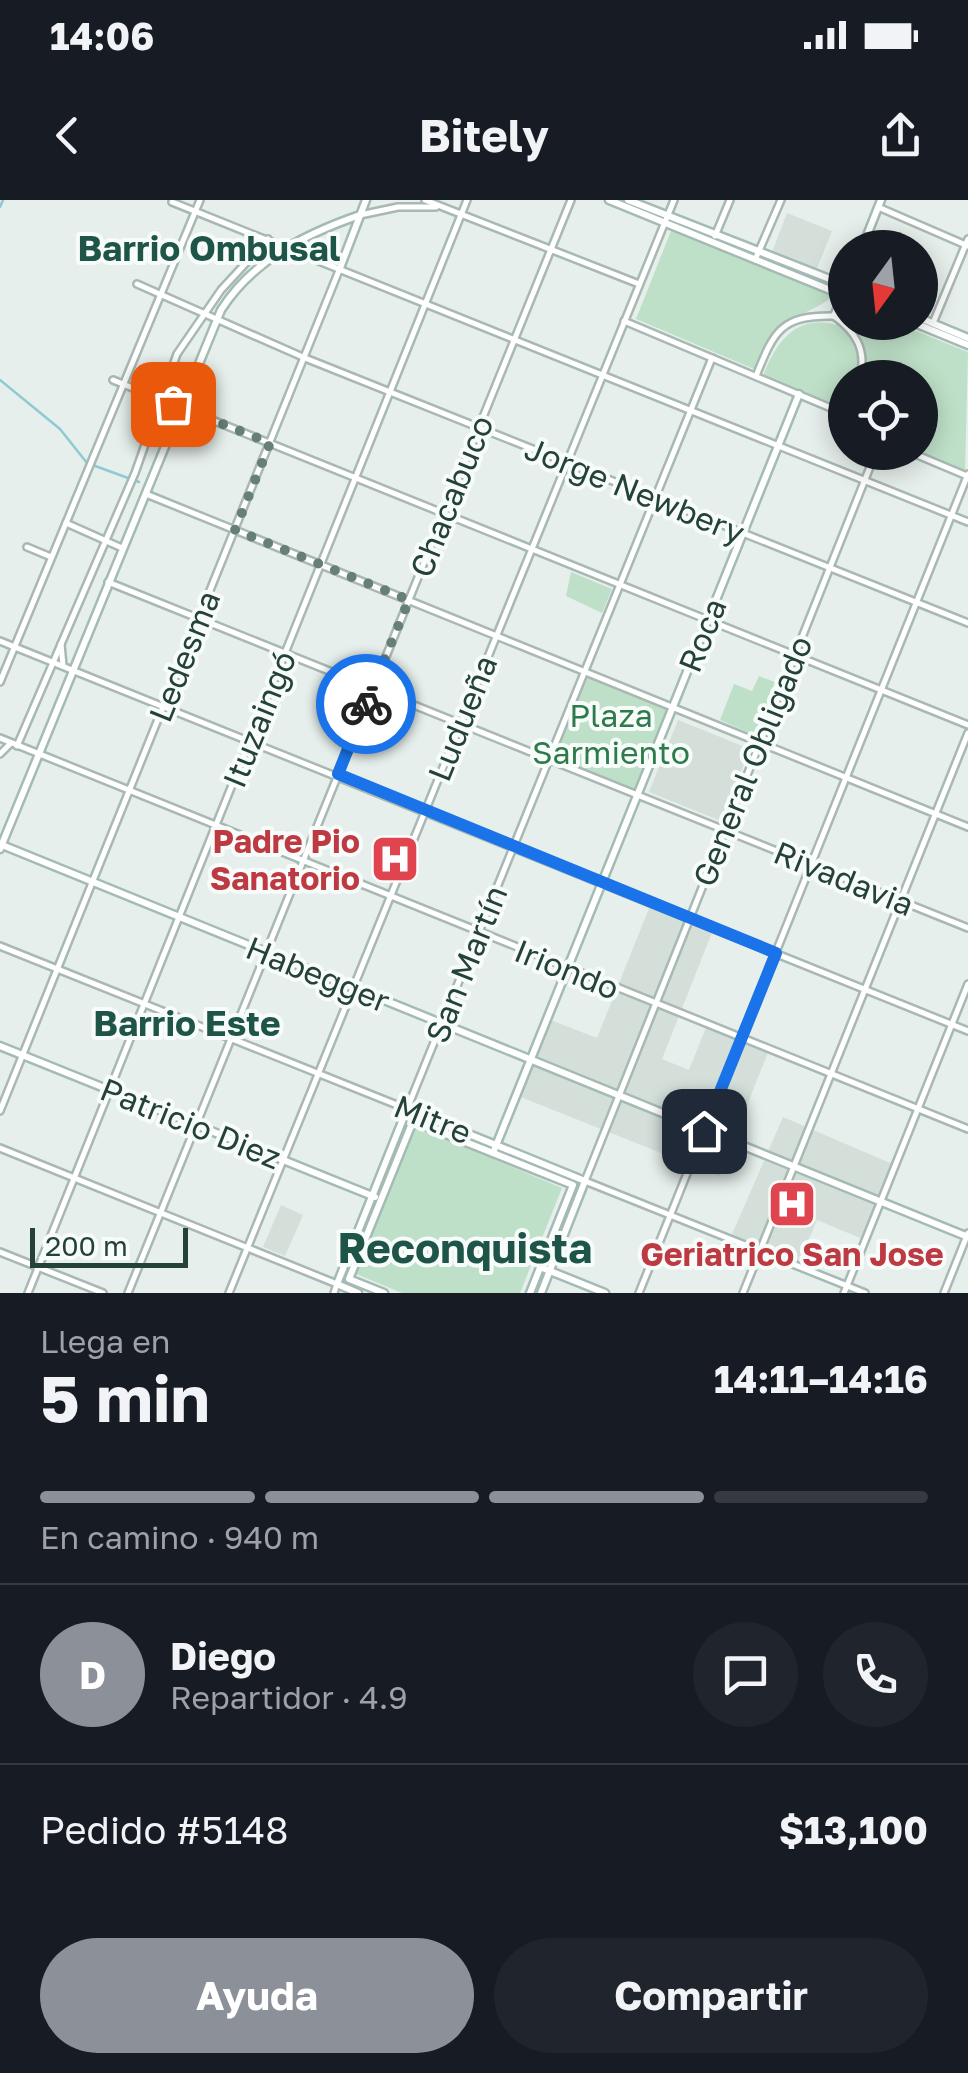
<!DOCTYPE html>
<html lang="es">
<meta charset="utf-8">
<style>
:root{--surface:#171b24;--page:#20242c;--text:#f1f3f6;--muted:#9ea1a6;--line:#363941;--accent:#8c9099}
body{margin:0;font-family:"Golos Text",sans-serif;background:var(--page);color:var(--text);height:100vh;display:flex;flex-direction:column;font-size:38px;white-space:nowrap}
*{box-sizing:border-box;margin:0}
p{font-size:32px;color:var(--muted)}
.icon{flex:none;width:55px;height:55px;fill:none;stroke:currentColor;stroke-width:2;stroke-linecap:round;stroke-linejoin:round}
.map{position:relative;height:1093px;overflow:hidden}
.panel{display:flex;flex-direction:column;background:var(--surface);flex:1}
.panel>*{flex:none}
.needle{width:65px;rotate:195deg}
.buttons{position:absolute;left:828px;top:30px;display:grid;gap:20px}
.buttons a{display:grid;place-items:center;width:110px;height:110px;border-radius:50%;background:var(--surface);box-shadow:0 5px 25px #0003;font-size:50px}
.scale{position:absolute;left:30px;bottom:25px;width:158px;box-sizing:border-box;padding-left:10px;border:5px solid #24423a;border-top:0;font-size:28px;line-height:35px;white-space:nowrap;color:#24423a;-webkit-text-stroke:8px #f7fbf9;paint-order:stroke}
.pin{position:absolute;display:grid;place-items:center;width:85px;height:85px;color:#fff;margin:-42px;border-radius:20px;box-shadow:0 5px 15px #0006}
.courier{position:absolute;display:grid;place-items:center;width:100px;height:100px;margin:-50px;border:8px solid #1a73e8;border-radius:50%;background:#fff;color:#222;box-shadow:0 2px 12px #0007}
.headline em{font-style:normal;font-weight:700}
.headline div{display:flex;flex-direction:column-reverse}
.headline{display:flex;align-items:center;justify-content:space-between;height:170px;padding:0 40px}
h1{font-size:65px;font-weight:700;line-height:75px}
.bar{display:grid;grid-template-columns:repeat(4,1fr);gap:15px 10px;align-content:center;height:120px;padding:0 40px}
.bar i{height:12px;border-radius:8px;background:var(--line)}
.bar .selected{background:var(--accent)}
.bar p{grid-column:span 4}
.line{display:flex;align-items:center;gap:25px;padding:0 40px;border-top:2px solid var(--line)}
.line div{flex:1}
.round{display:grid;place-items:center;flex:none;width:105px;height:105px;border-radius:52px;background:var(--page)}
.action{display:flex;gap:20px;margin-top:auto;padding:20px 40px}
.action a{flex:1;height:115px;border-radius:60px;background:var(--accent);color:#fff;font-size:40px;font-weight:700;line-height:115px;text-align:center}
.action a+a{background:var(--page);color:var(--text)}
.status{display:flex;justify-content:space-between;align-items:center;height:70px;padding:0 50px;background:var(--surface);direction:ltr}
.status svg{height:28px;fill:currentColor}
header{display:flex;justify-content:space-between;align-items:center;height:130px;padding:0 40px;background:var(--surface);font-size:45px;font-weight:700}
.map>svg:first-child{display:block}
.built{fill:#d4dfda}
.green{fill:#bfe0c8}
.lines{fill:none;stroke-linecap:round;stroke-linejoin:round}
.stream{stroke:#8ec9d4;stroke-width:2.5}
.street-casing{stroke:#a8b8b2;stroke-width:10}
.secondary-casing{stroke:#a4bbb3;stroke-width:11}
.street{stroke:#fff;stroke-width:5}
.secondary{stroke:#fff;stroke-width:6}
.done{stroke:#687f78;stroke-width:10;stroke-dasharray:0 18}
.route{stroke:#1a73e8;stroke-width:12}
.labels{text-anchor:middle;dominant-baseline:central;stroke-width:8;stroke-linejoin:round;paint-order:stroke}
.street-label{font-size:32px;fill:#24423a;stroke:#f7fbf9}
.park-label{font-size:32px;fill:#2d7a4b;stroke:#f7fbf9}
.health-label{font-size:32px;font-weight:bold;fill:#be3a42;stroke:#f7fbf9;text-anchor:end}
.neighbourhood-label{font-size:35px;font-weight:bold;fill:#1f5548;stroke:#f7fbf9}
.district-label{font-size:42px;font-weight:bold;fill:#1f5548;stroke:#f7fbf9}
</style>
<div class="status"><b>14:06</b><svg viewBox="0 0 49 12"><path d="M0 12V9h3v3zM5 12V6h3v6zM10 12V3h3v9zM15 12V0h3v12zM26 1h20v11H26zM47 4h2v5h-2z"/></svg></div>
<header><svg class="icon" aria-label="back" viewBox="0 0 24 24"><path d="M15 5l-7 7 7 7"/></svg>Bitely<svg class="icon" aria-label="share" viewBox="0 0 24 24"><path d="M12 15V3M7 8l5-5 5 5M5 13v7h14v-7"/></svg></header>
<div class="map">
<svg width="968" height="1093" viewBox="0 0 968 1093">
<rect width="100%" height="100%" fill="#e6efeb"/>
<!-- built -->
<g class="built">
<path d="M787 13 832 31 815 73 771 55Z"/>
<path d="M678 520 750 549 721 621 649 592Z"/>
<path d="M652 701 715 725 662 859 689 870 707 825 769 850 719 976 518 896 548 819 597 838Z"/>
<path d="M783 917 897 966 865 1040 817 1020 797 1068 730 1039Z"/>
<path d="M281 1005 303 1015 285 1056 263 1047Z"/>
</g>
<!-- green -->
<g class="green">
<path d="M671 31 835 95C793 126 774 112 754 169L636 119Z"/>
<path d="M845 102V122L896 123 968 152 965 273 916 253 920 252V178H845V211L763 176C776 142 796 114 836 125Z"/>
<path d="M571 372 612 389 602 413 566 396Z"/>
<path d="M587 476 667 509 634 591 554 558Z"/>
<path d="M759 476 775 482 754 535 720 520 734 484 752 491Z"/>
<path d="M415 926 562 988 520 1093H402L356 1074Z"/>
</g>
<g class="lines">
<!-- stream -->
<g class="stream">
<path d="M0 7 3 0"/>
<path d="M0 180 60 229 87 263 139 282"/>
</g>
<!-- street casing -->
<g class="street-casing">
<g id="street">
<path d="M425 0 639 84"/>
<path d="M172 2 968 322"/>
<path d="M878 7 968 46"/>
<path d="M360 15 398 7H436"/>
<path d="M715 36 730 0"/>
<path d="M755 60 781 0"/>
<path d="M137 84 305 158 968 423"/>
<path d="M624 121 845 214"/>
<path d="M933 123 968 39"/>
<path d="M756 176C774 131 781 115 834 116 856 132 867 150 860 178"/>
<path d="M113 180 968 525"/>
<path d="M910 252 967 276"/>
<path d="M146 294 968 627"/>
<path d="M66 323 122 348"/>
<path d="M27 347 51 357"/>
<path d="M108 382 968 728"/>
<path d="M0 441 968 831"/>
<path d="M61 444 63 466"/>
<path d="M0 482 200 0"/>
<path d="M0 538 968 929"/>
<path d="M17 546 135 273 177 154 221 90 268 39"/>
<path d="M0 554 11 543"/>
<path d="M0 746 407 909 712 158"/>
<path d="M0 911 340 68"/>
<path d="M0 948 337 1084 334 1093"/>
<path d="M0 1052 103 1093"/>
<path d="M28 1093 467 0"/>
<path d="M128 1093 571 0"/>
<path d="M229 1093 674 0"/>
<path d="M639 1093 968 274"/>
<path d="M743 1093 968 533"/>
<path d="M844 1093 968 784"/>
<path d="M865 1093 585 981 876 252"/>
<path d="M944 1093 968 1033"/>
</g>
</g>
<!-- secondary casing -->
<g class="secondary-casing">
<g id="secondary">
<path d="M609 0 840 94"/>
<path d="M628 0 845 85"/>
<path d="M862 48 881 0"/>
<path d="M340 68 366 0"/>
<path d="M834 116 843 96"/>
<path d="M920 118 968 138"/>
<path d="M912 122 968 145"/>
<path d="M2 645 968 1037"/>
<path d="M0 649 221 110C253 60 305 34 360 15"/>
<path d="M0 846 375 997"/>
<path d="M493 953 799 194"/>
<path d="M540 1067 605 1093"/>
<path d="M358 1093 337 1084 407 909 585 981 541 1093"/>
<path d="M384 1093 349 1079 413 921 573 985 530 1093"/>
</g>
</g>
<!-- street -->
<use href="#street" class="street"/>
<!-- secondary -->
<use href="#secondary" class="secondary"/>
</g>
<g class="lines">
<!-- done -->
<path class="done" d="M173 204 270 243 235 330 409 400 366 504"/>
<!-- route -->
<path class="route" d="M366 504 338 574 776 753 704 931"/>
</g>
<!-- icons -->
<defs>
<g id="hospital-square" transform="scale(2.5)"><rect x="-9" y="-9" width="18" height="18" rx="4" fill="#e0444e" stroke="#f7fbf9"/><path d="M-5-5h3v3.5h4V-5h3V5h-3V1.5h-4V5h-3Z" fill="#fff"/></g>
</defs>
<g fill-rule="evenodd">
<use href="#hospital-square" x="395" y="659"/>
<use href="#hospital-square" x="792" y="1004"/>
</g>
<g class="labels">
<!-- street labels -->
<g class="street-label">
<text transform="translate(635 290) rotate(22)">Jorge Newbery</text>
<text transform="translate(451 296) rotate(-68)">Chacabuco</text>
<text transform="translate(702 435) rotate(-68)">Roca</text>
<text transform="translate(184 456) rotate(-68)">Ledesma</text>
<text transform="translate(462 518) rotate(-68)">Ludueña</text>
<text transform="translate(259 519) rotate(-68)">Ituzaingó</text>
<text transform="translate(752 561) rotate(-68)">General Obligado</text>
<text transform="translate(844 678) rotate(22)">Rivadavia</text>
<text transform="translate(466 764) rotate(-68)">San Martín</text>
<text transform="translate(567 769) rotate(22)">Iriondo</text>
<text transform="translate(318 774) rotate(22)">Habegger</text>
<text transform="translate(433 919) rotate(22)">Mitre</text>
<text transform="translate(191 923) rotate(22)">Patricio Diez</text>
</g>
<!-- park labels -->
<g class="park-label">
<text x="611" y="515">Plaza<tspan x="611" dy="37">Sarmiento</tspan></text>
</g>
<!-- health labels -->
<g class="health-label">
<text x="360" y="641">Padre Pio<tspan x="360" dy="37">Sanatorio</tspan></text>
<text x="792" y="1054" text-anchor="middle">Geriatrico San Jose</text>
</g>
<!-- neighbourhood labels -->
<g class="neighbourhood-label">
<text x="209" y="48">Barrio Ombusal</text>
<text x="187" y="823">Barrio Este</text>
</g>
<!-- district labels -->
<g class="district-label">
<text x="465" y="1047">Reconquista</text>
</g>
</g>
</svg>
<div class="buttons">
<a><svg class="needle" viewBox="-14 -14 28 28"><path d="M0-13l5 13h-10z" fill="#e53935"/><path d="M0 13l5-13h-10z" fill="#9ea1a6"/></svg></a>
<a><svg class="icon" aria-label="locate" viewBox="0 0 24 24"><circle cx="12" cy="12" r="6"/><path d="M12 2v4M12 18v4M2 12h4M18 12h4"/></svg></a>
</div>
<div class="scale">200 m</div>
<div class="pin" style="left:173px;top:204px;background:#ea580c"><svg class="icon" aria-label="bag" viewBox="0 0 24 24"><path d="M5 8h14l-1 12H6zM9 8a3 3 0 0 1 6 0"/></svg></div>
<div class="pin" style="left:704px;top:931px;background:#1f2937"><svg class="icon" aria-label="home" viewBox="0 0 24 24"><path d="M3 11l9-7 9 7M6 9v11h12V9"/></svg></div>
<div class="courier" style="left:366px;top:504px"><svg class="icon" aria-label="bike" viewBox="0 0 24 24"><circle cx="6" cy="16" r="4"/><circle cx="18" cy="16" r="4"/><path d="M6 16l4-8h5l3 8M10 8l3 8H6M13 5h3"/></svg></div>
</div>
<section class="panel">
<div class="headline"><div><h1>5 min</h1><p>Llega en</p></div><em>14:11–14:16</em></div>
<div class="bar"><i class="selected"></i><i class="selected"></i><i class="selected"></i><i></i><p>En camino · 940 m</p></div>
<div class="line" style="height:180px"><b class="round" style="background:var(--accent);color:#fff">D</b><div><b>Diego</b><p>Repartidor · 4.9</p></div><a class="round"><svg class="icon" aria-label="chat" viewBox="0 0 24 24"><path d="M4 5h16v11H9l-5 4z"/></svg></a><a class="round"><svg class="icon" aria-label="phone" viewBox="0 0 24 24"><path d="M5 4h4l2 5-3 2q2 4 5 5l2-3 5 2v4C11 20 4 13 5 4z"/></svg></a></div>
<div class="line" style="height:130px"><div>Pedido #5148</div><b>$13,100</b></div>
<div class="action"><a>Ayuda</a><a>Compartir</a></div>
</section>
